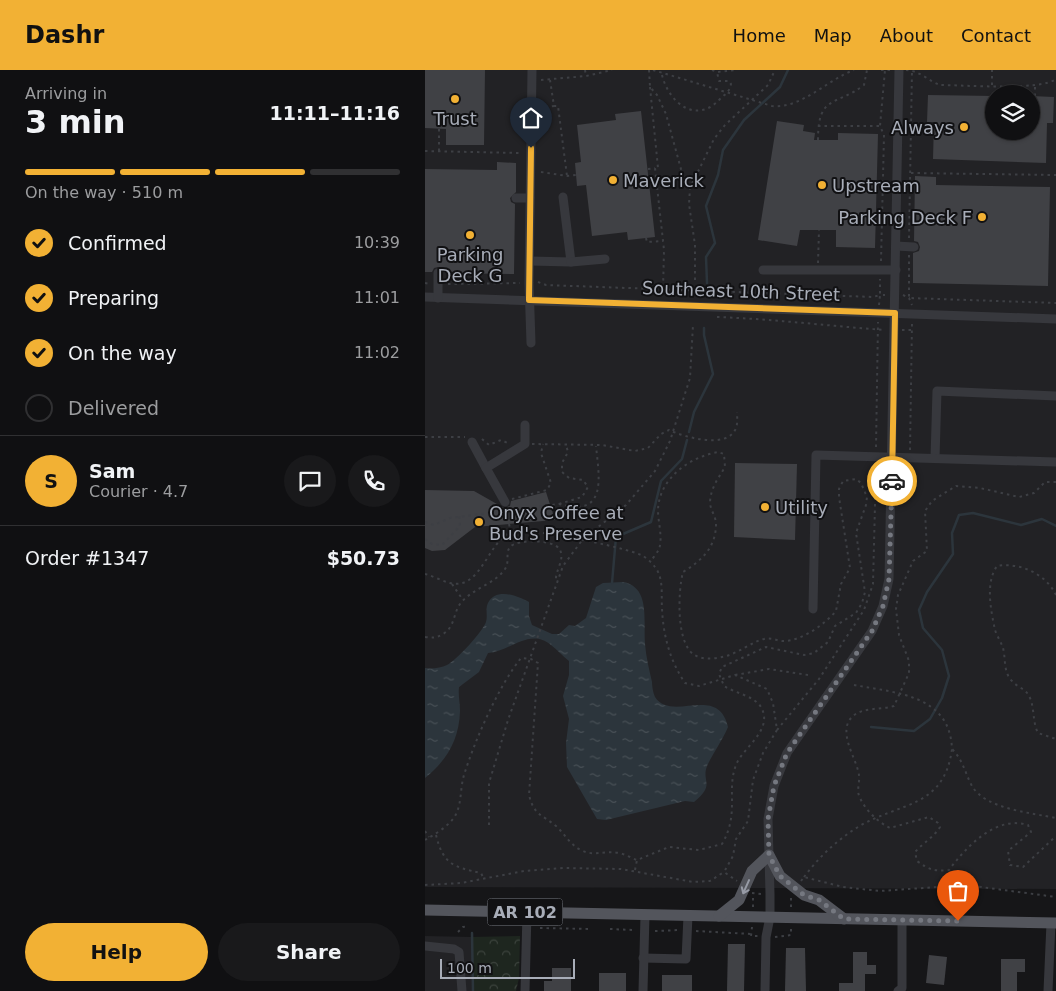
<!DOCTYPE html>
<meta charset="utf-8">
<style>
:root{--surface:#101012;--page:#19191b;--text:#f1f3f6;--muted:#9c9d9f;--line:#303032;--accent:#f2b134}
body{margin:0;font-family:"DejaVu Sans",sans-serif;background:var(--page);color:var(--text);height:100vh;display:flex;flex-direction:column;font-size:19px;white-space:nowrap}
*{box-sizing:border-box;margin:0}
p{font-size:16px;color:var(--muted)}
.icon{flex:none;width:28px;height:28px;fill:none;stroke:currentColor;stroke-width:2;stroke-linecap:round;stroke-linejoin:round}
.map{position:relative;flex:1;overflow:hidden}
.details{display:flex;flex-direction:column;background:var(--surface);width:425px}
.details>*{flex:none}
.controls{position:absolute;left:560px;top:15px;display:grid;gap:10px}
.controls a{display:grid;place-items:center;width:55px;height:55px;border-radius:50%;background:var(--surface);box-shadow:0 1px 4px #0004,0 0 0 1px var(--line);font-size:25px}
.scale{position:absolute;left:15px;bottom:12px;width:135px;box-sizing:border-box;padding-left:5px;border:2px solid #a8adb8;border-top:0;font-size:14px;line-height:18px;white-space:nowrap;color:#a8adb8;-webkit-text-stroke:4px #111113;paint-order:stroke}
.pin{position:absolute;display:grid;place-items:center;width:42px;height:42px;color:#fff;margin:-51px -21px;border-radius:50% 50% 50% 0;rotate:-45deg;box-shadow:0 0 5px #0007}
.pin .icon{rotate:45deg}
.courier{position:absolute;display:grid;place-items:center;width:50px;height:50px;margin:-25px;border:4px solid #f2b134;border-radius:50%;background:#fff;color:#222;box-shadow:0 1px 6px #0007}
.headline em{font-style:normal;font-weight:600}
.headline div{display:flex;flex-direction:column-reverse}
.headline{display:flex;align-items:center;justify-content:space-between;height:85px;padding:0 25px}
h1{font-size:32px;font-weight:600;line-height:38px}
.bar{display:grid;grid-template-columns:repeat(4,1fr);gap:8px 5px;align-content:center;height:60px;padding:0 25px}
.bar i{height:6px;border-radius:4px;background:var(--line)}
.bar .selected{background:var(--accent)}
.bar p{grid-column:span 4}
.line{display:flex;align-items:center;gap:12px;padding:0 25px;border-top:1px solid var(--line)}
.line div{flex:1}
.round{display:grid;place-items:center;flex:none;width:52px;height:52px;border-radius:26px;background:var(--page)}
ol{padding:0 25px;list-style:none}
li{display:flex;align-items:center;gap:15px;height:55px}
li p{margin-inline-start:auto}
li .icon{padding:5px;border-radius:50%;background:var(--accent);color:#111;stroke-width:4}
li:last-child{color:var(--muted)}
li i{width:28px;height:28px;border:2px solid var(--line);border-radius:50%}
.action{display:flex;gap:10px;margin-top:auto;padding:10px 25px}
.action a{flex:1;height:58px;border-radius:30px;background:var(--accent);color:#111;font-size:20px;font-weight:600;line-height:58px;text-align:center}
.action a+a{background:var(--page);color:var(--text)}
header{display:flex;align-items:center;gap:30px;box-sizing:border-box;height:70px;padding:0 25px;background:var(--accent);color:#111}
header strong{font-size:24px}
nav{display:flex;gap:28px;margin-inline-start:auto;font-size:18px}
main{display:flex;flex:1;min-height:0}
.map>svg:first-child{display:block}
.built{fill:#222225;fill-rule:evenodd}
.forest{fill:url(#forest-crowns)}
.water{fill:url(#water-ripples)}
.lines{fill:none;stroke-linecap:round;stroke-linejoin:round}
.stream{stroke:#2c353c;stroke-width:2.5}
.building{fill:#404145}
.path{stroke:#3d3f44;stroke-width:2;stroke-dasharray:2.5 4;stroke-linecap:butt}
.minor{stroke:#37383d;stroke-width:9}
.major{stroke:#53555c;stroke-width:11}
.oneway{stroke:#979ba6}
.done{stroke:#757880;stroke-width:5;stroke-dasharray:0 9}
.route{stroke:#f2b134;stroke-width:6}
.poi-dot{fill:#f2b134;stroke:#111113;stroke-width:2}
.labels{text-anchor:middle;dominant-baseline:central;stroke-width:4;stroke-linejoin:round;paint-order:stroke}
.shield{fill:#111113;stroke:#7b7e86;stroke-width:1}
.shield-label{font-size:16px;font-weight:bold;fill:#a8adb8}
.poi-label{font-size:18px;fill:#a8adb8;stroke:#111113;text-anchor:start}
.street-label{font-size:18px;fill:#a8adb8;stroke:#111113}
</style>
<header>
<strong>Dashr</strong>
<nav><a>Home</a><a>Map</a><a>About</a><a>Contact</a></nav>
</header>
<main>
<section class="details">
<div class="headline"><div><h1>3 min</h1><p>Arriving in</p></div><em>11:11–11:16</em></div>
<div class="bar"><i class="selected"></i><i class="selected"></i><i class="selected"></i><i></i><p>On the way · 510 m</p></div>
<ol>
<li><svg class="icon" aria-label="check" viewBox="0 0 24 24"><path d="M5 12l5 5 9-10"/></svg>Confirmed<p>10:39</p></li>
<li><svg class="icon" aria-label="check" viewBox="0 0 24 24"><path d="M5 12l5 5 9-10"/></svg>Preparing<p>11:01</p></li>
<li><svg class="icon" aria-label="check" viewBox="0 0 24 24"><path d="M5 12l5 5 9-10"/></svg>On the way<p>11:02</p></li>
<li><i></i>Delivered</li>
</ol>
<div class="line" style="height:90px"><b class="round" style="background:var(--accent);color:#111">S</b><div><b>Sam</b><p>Courier · 4.7</p></div><a class="round"><svg class="icon" aria-label="chat" viewBox="0 0 24 24"><path d="M4 5h16v11H9l-5 4z"/></svg></a><a class="round"><svg class="icon" aria-label="phone" viewBox="0 0 24 24"><path d="M5 4h4l2 5-3 2q2 4 5 5l2-3 5 2v4C11 20 4 13 5 4z"/></svg></a></div>
<div class="line" style="height:65px"><div>Order #1347</div><b>$50.73</b></div>
<div class="action"><a>Help</a><a>Share</a></div>
</section>
<div class="map">
<svg width="631" height="921" viewBox="0 0 631 921">
<defs>
<pattern id="forest-crowns" width="20" height="18" patternUnits="userSpaceOnUse" patternTransform="scale(1.25)"><rect width="20" height="18" fill="#1e261f"/><path d="M2 6a3 3 0 1 1 6 0M12 15a3 3 0 1 1 6 0" fill="none" stroke="#3c433d"/></pattern>
<pattern id="water-ripples" width="26" height="14" patternUnits="userSpaceOnUse" patternTransform="scale(1.25)"><rect width="26" height="14" fill="#2c353c"/><path d="M2 4q2-2 4 0t4 0M15 11q2-2 4 0t4 0" fill="none" stroke="#485056"/></pattern>
</defs>
<rect width="100%" height="100%" fill="#161618"/>
<!-- built -->
<g class="built">
<path d="M0 0H631V819L0 817ZM569 24H606V61H569Z"/>
<path d="M0 866 47 867 49 921H0Z"/>
</g>
<!-- forest -->
<path class="forest" d="M95 866 94 908 91 921H49L47 867Z"/>
<!-- water -->
<path class="water" d="M198 512C226 517 218 552 220 574 221 587 224 599 227 612 227 616 228 623 230 627 247 653 293 613 303 657 297 671 288 683 282 696 276 712 291 714 269 732L260 731 181 750 172 749 142 697 141 673 144 649 138 626 144 605V591C137 586 133 580 126 575 104 557 85 582 63 583L54 602 34 617C33 625 35 633 35 641 34 670 22 690 0 708V598C7 599 16 598 22 595 31 591 58 561 61 552 63 546 60 539 63 533 71 517 93 526 104 532V546L107 555 127 564H134L144 555 150 556 161 548 171 517 178 513Z"/>
<g class="lines">
<!-- stream -->
<g class="stream">
<path d="M282 213 281 187 290 173 281 136 293 105 298 80 319 50 355 17 363 0"/>
<path d="M264 362 269 342 288 304 279 265V258"/>
<path d="M187 513 191 467 226 452 236 411 257 389 262 370"/>
<path d="M446 657 489 661 505 649 517 628 524 606 517 580 498 558 494 540 502 522 528 484 527 463 534 445 548 443 596 455 617 449 631 456"/>
<path d="M47 863 48 921"/>
</g>
</g>
<!-- building -->
<g class="building">
<path d="M0 0H60L59 75H21V59L0 58Z"/>
<path d="M503 25 569 26V61H606V26L629 27 628 53H622L621 93 508 89 509 52H502Z"/>
<path d="M216 41 230 167 203 170 202 162 167 166 161 115 152 116 150 93 156 92 152 55 191 50 190 44Z"/>
<path d="M352 51 379 55 378 61 390 63 389 70H413V63L453 64 450 178 411 177V160H375L372 176 333 170Z"/>
<path d="M72 92 91 93V122L85 128 86 132 90 134 89 204 19 203 13 197 9 198 7 202H0V99L72 100Z"/>
<path d="M490 106 511 107V115L625 117 623 216 488 213V183L494 181 495 177 493 172 489 171Z"/>
<path d="M310 393 372 394 370 470 309 467Z"/>
<path d="M0 420 49 421 79 438 85 436 86 431 121 422 130 450 50 457 20 480 7 481 0 478Z"/>
<path d="M303 874H320L319 921H302Z"/>
<path d="M361 878H380L381 921H360Z"/>
<path d="M428 882H442V895H451V904H440V921H414V913H428Z"/>
<path d="M504 885 522 887 519 915 501 913Z"/>
<path d="M576 889H600V902H592V921H576Z"/>
<path d="M127 898H146V921H119V911H127Z"/>
<rect x="174" y="903" width="27" height="18"/>
<rect x="237" y="905" width="30" height="16"/>
</g>
<g class="lines">
<!-- path -->
<g class="path">
<path d="M160 0 161 6"/>
<path d="M224 0 225 17 232 25 241 44 260 114 264 118"/>
<path d="M228 0 347 36C376 39 402 10 429 0"/>
<path d="M287 0 292 2 311 0"/>
<path d="M456 0H466"/>
<path d="M481 0C493 0 504 11 515 15 538 15 616 21 631 9"/>
<path d="M237 5C244 33 271 55 295 29 301 23 304 23 306 14L304 11H294L292 2"/>
<path d="M116 10 161 6 187 0"/>
<path d="M125 10 129 36H133L142 106"/>
<path d="M567 15V0"/>
<path d="M225 17 233 98H230L239 180 238 220"/>
<path d="M610 26V15"/>
<path d="M114 38 129 36"/>
<path d="M393 56H455"/>
<path d="M14 59V81"/>
<path d="M393 70C393 24 410 37 439 15L442 0"/>
<path d="M0 81 94 83"/>
<path d="M223 99 230 98"/>
<path d="M116 102 142 106 151 105"/>
<path d="M486 103 631 105"/>
<path d="M221 168 222 172 238 171"/>
<path d="M484 168 487 0"/>
<path d="M484 185V228L631 233"/>
<path d="M456 191 459 65 455 56 460 0"/>
<path d="M393 193 394 160"/>
<path d="M270 210V175L264 134 265 118 289 69 300 55 343 15 350 0"/>
<path d="M113 212 121 215 448 227 455 225V209"/>
<path d="M0 213 5 214"/>
<path d="M23 214 95 213"/>
<path d="M478 225 484 228 487 235"/>
<path d="M454 235 455 225H460"/>
<path d="M292 247C348 249 404 256 460 260"/>
<path d="M477 260H486"/>
<path d="M0 367H40"/>
<path d="M57 369 64 375 76 370 85 374"/>
<path d="M107 374 177 375 210 381 223 378 236 364 244 360C259 367 303 380 311 358 313 353 312 346 312 342"/>
<path d="M451 377 453 252"/>
<path d="M485 380 487 253"/>
<path d="M631 412H620L609 423 594 427 555 418 531 416 518 424 507 431 500 441 502 481 488 491 473 525 471 539 474 565 484 591V603L469 636C456 640 438 637 428 646 411 661 432 689 434 705 435 713 431 721 435 728 441 741 453 752 465 758L504 747 513 753 515 757C509 767 498 773 490 782L492 791C503 799 510 802 524 800 541 777 571 745 603 755L606 762 583 781 585 795 598 797 631 766"/>
<path d="M87 429 122 420 126 413 116 383 118 374"/>
<path d="M134 434 157 427 163 417 158 410 144 408 137 402V393L143 382 141 375"/>
<path d="M0 452 9 455 25 448 134 434C183 448 174 407 171 376"/>
<path d="M84 454 86 462"/>
<path d="M0 469 7 474 17 475 35 456 34 443"/>
<path d="M0 504C8 506 17 511 25 513 56 521 63 471 86 462 100 456 199 477 216 485 221 487 227 493 230 497 239 509 236 524 237 538 238 565 245 591 260 613L274 616 310 605 342 619 348 633 352 660 338 683 328 710 323 751 311 769 308 786 299 802 312 811"/>
<path d="M27 514 38 530"/>
<path d="M631 525C621 504 595 492 572 496 560 513 566 541 570 560 572 566 576 572 578 578 581 589 578 602 587 611 592 617 601 619 604 626 610 637 607 651 613 663L631 669"/>
<path d="M0 567C7 568 12 568 18 564 30 557 28 544 35 534 46 519 70 514 80 499 85 492 80 483 85 477 92 469 130 469 135 480 140 490 130 501 131 510"/>
<path d="M310 605 344 599 383 605"/>
<path d="M429 615C472 623 525 625 527 679 538 690 540 703 547 716 560 739 607 743 631 748"/>
<path d="M352 660 394 609 439 540 448 514 451 395"/>
<path d="M64 755V713L83 650 138 496 158 469 201 435 230 401 245 371 265 308 268 255"/>
<path d="M0 761 4 767"/>
<path d="M11 765C18 794 28 797 56 803L58 807"/>
<path d="M0 770C10 764 23 757 30 746 37 734 35 718 39 705 50 670 73 617 96 588L106 589 113 593 104 725C109 745 116 744 131 756 140 764 145 775 156 780 169 787 180 780 194 783 200 784 206 788 212 790L244 777 274 780 297 774C315 743 301 721 311 695 318 677 349 660 336 637 329 626 310 623 299 616L294 604 297 597 341 577 379 585 389 583 403 572 410 556 431 543 437 533 440 522 431 463 441 435 442 427 436 413 431 409 418 411 414 419V427L425 498 416 514 411 541C400 554 377 571 358 571 352 571 346 567 339 569 328 571 313 584 297 587 288 589 276 590 268 584 251 571 253 521 258 502 276 491 291 478 291 454 291 446 285 440 285 432 286 417 293 409 300 397L299 384 293 382C265 387 234 408 233 440 233 452 238 468 234 479 232 483 228 488 225 492"/>
<path d="M210 800 212 790"/>
<path d="M379 807C394 787 412 770 433 757 474 732 519 739 527 679"/>
<path d="M376 811 379 807 418 817 455 821 541 815 631 827"/>
<path d="M0 815 36 813 99 801 139 798 196 799 268 812 285 811 299 802"/>
<path d="M327 823 337 824"/>
<path d="M366 828V839"/>
<path d="M328 837V825"/>
<path d="M327 857 326 866H333"/>
<path d="M115 858 167 859"/>
<path d="M185 859 208 860"/>
<path d="M230 861 255 860"/>
<path d="M271 861 326 864"/>
<path d="M33 862 38 857 43 856"/>
<path d="M350 867 366 865V858"/>
</g>
<!-- minor -->
<g class="minor">
<path d="M91 128H105"/>
<path d="M471 176 489 177"/>
<path d="M105 191 146 192 138 127"/>
<path d="M146 192 180 189"/>
<path d="M338 200H471"/>
<path d="M0 227 631 249"/>
<path d="M13 228V203"/>
<path d="M106 273 104 213 107 0"/>
<path d="M47 372 61 398"/>
<path d="M510 388 512 321 631 326"/>
<path d="M80 432 61 398 100 374V355"/>
<path d="M388 539 391 385 631 392"/>
<path d="M0 876 29 879 34 882 37 921"/>
<path d="M218 888 261 889 263 846"/>
<path d="M100 921 102 842"/>
<path d="M218 921 220 845"/>
<path d="M340 921 341 867 345 847V824L343 749 349 716 362 683 447 561 458 536 464 509 474 0"/>
<path d="M473 921 477 918V850"/>
<path d="M623 921 626 853"/>
</g>
<!-- major -->
<g class="major">
<path d="M0 840 631 853"/>
<path d="M294 846 314 830 327 801 344 785 355 806 379 825 394 830 419 849"/>
</g>
</g>
<!-- one-way arrows -->
<defs><path id="oneway-shaft" d="M-6 0H5M1.5-3L5.5 0L1.5 3" fill="none" stroke-width="1.6" stroke-linecap="round" stroke-linejoin="round" transform="scale(1.25)"/></defs>
<use class="oneway" href="#oneway-shaft" transform="translate(321 817) rotate(114)"/>
<g class="lines">
<!-- done -->
<path class="done" d="M467 411 464 509 458 536 447 561 362 683 349 716 343 749 344 785 355 806 379 825 394 830 419 849 533 851"/>
<!-- route -->
<path class="route" d="M106 78 104 230 470 243 467 411"/>
</g>
<!-- markers -->
<g class="poi-dot">
<circle cx="30" cy="29" r="5"/>
<circle cx="539" cy="57" r="5"/>
<circle cx="188" cy="110" r="5"/>
<circle cx="397" cy="115" r="5"/>
<circle cx="557" cy="147" r="5"/>
<circle cx="45" cy="165" r="5"/>
<circle cx="340" cy="437" r="5"/>
<circle cx="54" cy="452" r="5"/>
</g>
<g class="labels">
<!-- shield labels -->
<rect class="shield" x="62.5" y="828.5" width="75" height="27" rx="4"/>
<g class="shield-label">
<text x="100" y="842">AR 102</text>
</g>
<!-- poi labels -->
<g class="poi-label">
<text x="30" y="48" text-anchor="middle">Trust</text>
<text x="529" y="57" text-anchor="end">Always</text>
<text x="198" y="110">Maverick</text>
<text x="407" y="115">Upstream</text>
<text x="547" y="147" text-anchor="end">Parking Deck F</text>
<text x="45" y="184" text-anchor="middle">Parking<tspan x="45" dy="21">Deck G</tspan></text>
<text x="350" y="437">Utility</text>
<text x="64" y="442">Onyx Coffee at<tspan x="64" dy="21">Bud's Preserve</tspan></text>
</g>
<!-- street labels -->
<g class="street-label">
<text transform="translate(316 221) rotate(2)">Southeast 10th Street</text>
</g>
</g>
</svg>
<div class="controls">
<a><svg class="icon" aria-label="layers" viewBox="0 0 24 24"><path d="M12 4l9 5-9 5-9-5zM3 14l9 5 9-5"/></svg></a>
</div>
<div class="scale">100 m</div>
<div class="pin" style="left:533px;top:851px;background:#ea580c"><svg class="icon" aria-label="bag" viewBox="0 0 24 24"><path d="M5 8h14l-1 12H6zM9 8a3 3 0 0 1 6 0"/></svg></div>
<div class="pin" style="left:106px;top:78px;background:#1f2937"><svg class="icon" aria-label="home" viewBox="0 0 24 24"><path d="M3 11l9-7 9 7M6 9v11h12V9"/></svg></div>
<div class="courier" style="left:467px;top:411px"><svg class="icon" aria-label="car" viewBox="0 0 24 24"><path d="M5 17H2v-5l4-1 3-4h7l3 4 3 1v5h-3M9 17h6M6 11h13"/><circle cx="7" cy="17" r="2"/><circle cx="17" cy="17" r="2"/></svg></div>
</div>
</main>
